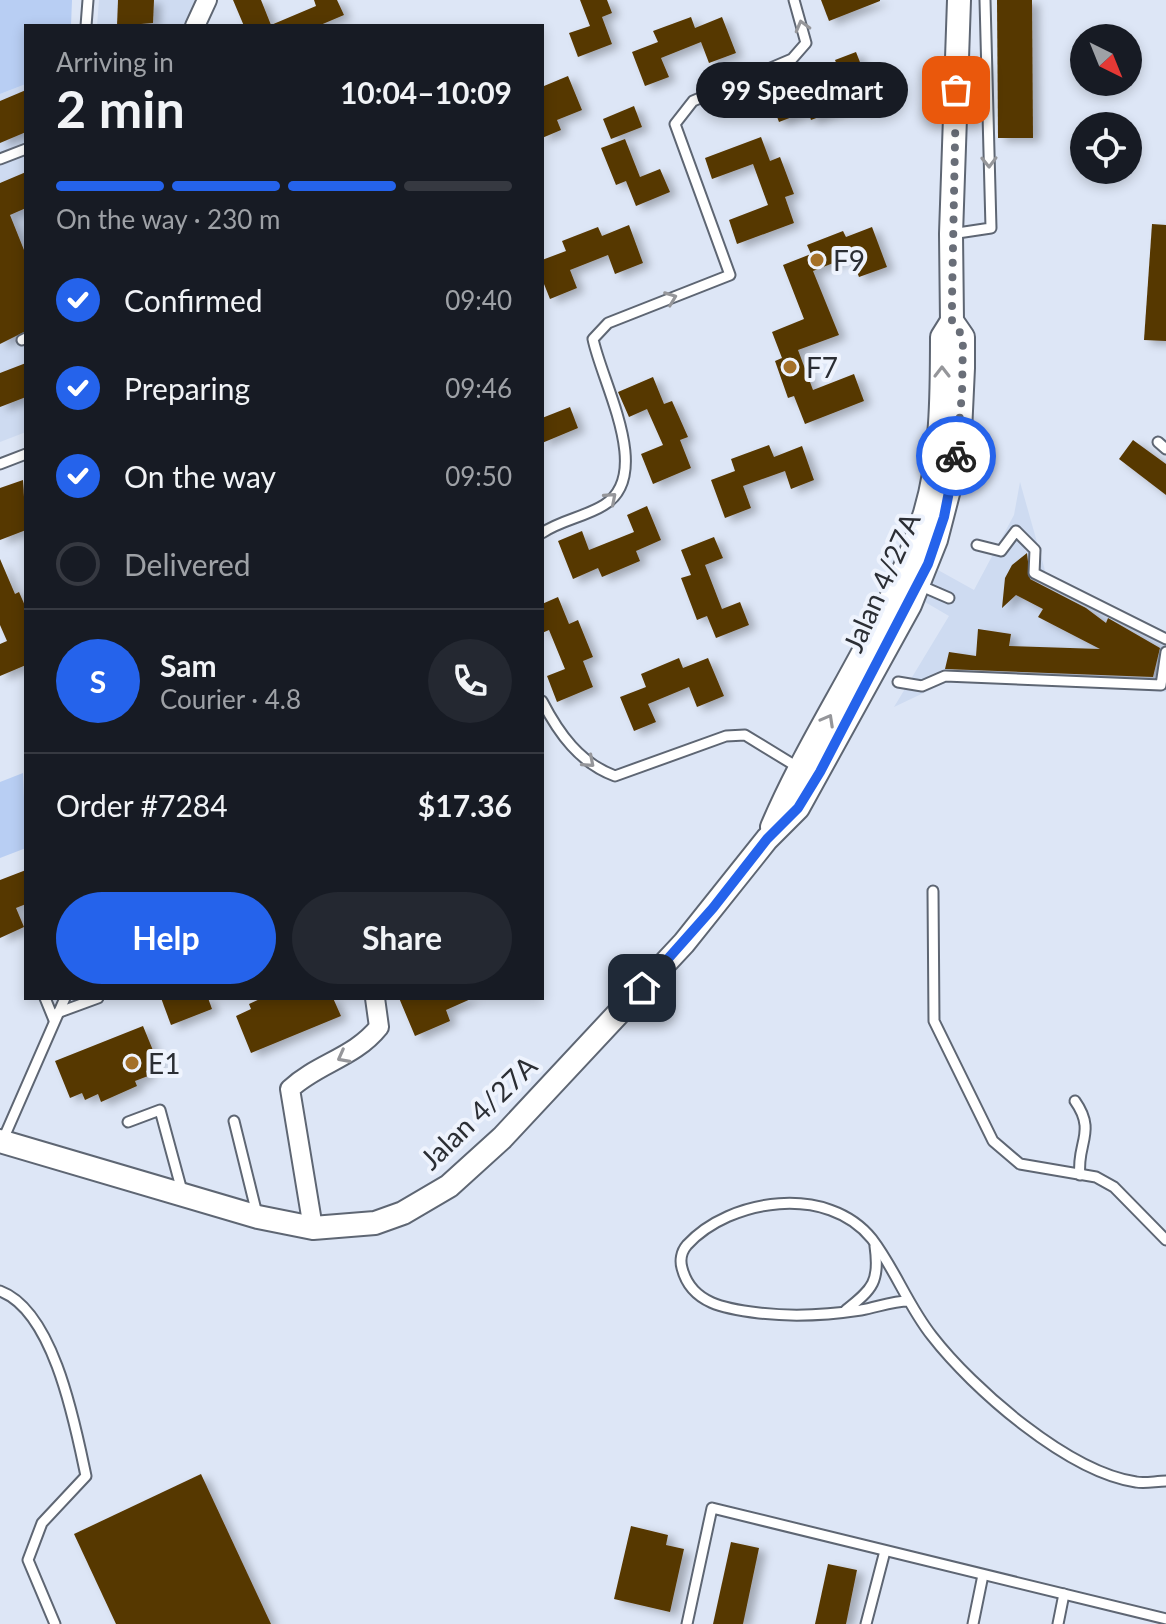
<!DOCTYPE html>
<meta charset="utf-8">
<style>
:root{--surface:#171b24;--page:#242831;--text:#f1f3f6;--muted:#9ea1a6;--line:#363941;--accent:#2563eb}
body{margin:0;font-family:Lato,sans-serif;background:var(--page);color:var(--text);height:100vh;display:flex;flex-direction:column;font-size:30px;white-space:nowrap}
*{box-sizing:border-box;margin:0}
p{font-size:26px;color:var(--muted)}
.icon{flex:none;width:44px;height:44px;fill:none;stroke:currentColor;stroke-width:2;stroke-linecap:round;stroke-linejoin:round}
.map{position:relative;flex:1;overflow:hidden}
.drawer{position:absolute;left:24px;top:24px;width:520px;height:976px;display:flex;flex-direction:column;background:var(--surface);border-radius:0px;box-shadow:0 4px 12px #0003}
.drawer>*{flex:none}
.needle{width:52px;rotate:137deg}
.fabs{position:absolute;left:1070px;top:24px;display:grid;gap:16px}
.fabs a{display:grid;place-items:center;width:72px;height:72px;border-radius:50%;background:var(--surface);box-shadow:0 4px 12px #0003;font-size:40px}
.pin{position:absolute;display:grid;place-items:center;width:68px;height:68px;color:#fff;margin:-34px;border-radius:16px;box-shadow:0 4px 12px #0006}
.courier{position:absolute;display:grid;place-items:center;width:80px;height:80px;margin:-40px;border:6px solid #2563eb;border-radius:50%;background:#fff;color:#222;box-shadow:0 2px 10px #0007}
.bubble{position:absolute;height:56px;border-radius:28px;background:var(--surface);box-shadow:0 4px 12px #0003;font-size:26px;font-weight:700;line-height:56px;text-align:center}
.headline em{font-style:normal;font-weight:700}
.headline div{display:flex;flex-direction:column-reverse}
.headline{display:flex;align-items:center;justify-content:space-between;height:136px;padding:0 32px}
h1{font-size:52px;font-weight:700;line-height:60px}
.bar{display:grid;grid-template-columns:repeat(4,1fr);gap:12px 8px;align-content:center;height:96px;padding:0 32px}
.bar i{height:10px;border-radius:6px;background:var(--line)}
.bar .on{background:var(--accent)}
.bar p{grid-column:span 4}
.line{display:flex;align-items:center;gap:20px;padding:0 32px;border-top:2px solid var(--line)}
.line div{flex:1}
.round{display:grid;place-items:center;flex:none;width:84px;height:84px;border-radius:42px;background:var(--page)}
ol{padding:0 32px;list-style:none}
li{display:flex;align-items:center;gap:24px;height:88px}
li p{margin-inline-start:auto}
li .icon{padding:8px;border-radius:50%;background:var(--accent);color:#fff;stroke-width:4}
li:last-child{color:var(--muted)}
li i{width:44px;height:44px;border:4px solid var(--line);border-radius:50%}
.button{display:flex;gap:16px;margin-top:auto;padding:16px 32px}
.button a{flex:1;height:92px;border-radius:48px;background:var(--accent);color:#fff;font-size:32px;font-weight:700;line-height:92px;text-align:center}
.button a+a{background:var(--page);color:var(--text)}
.map>svg:first-child{display:block}
.built{fill:#cedbf1}
.green{fill:#b8cef3}
.building{fill:#573705;filter:url(#shadow)}
.lines{fill:none;stroke-linecap:round;stroke-linejoin:round}
.service-casing{stroke:#5e6673;stroke-width:13}
.minor-casing{stroke:#5e6673;stroke-width:22}
.tertiary-casing{stroke:#5e6673;stroke-width:26}
.service{stroke:#fff;stroke-width:9}
.minor{stroke:#fff;stroke-width:18}
.tertiary{stroke:#fff;stroke-width:22}
.oneway{stroke:#95969a}
.done{stroke:#696e78;stroke-width:8;stroke-dasharray:0 14.4}
.route{stroke:#2563eb;stroke-width:10}
.poi-dot{fill:#a47028;stroke:#eef3fd;stroke-width:3}
.labels{text-anchor:middle;dominant-baseline:central;stroke-width:8;stroke-linejoin:round;paint-order:stroke}
.poi-label{font-size:28px;fill:#2b2e34;stroke:#eef3fd;text-anchor:start}
.street-label{font-size:28px;fill:#2b2e34;stroke:#eef3fd}
</style>
<div class="map">
<svg width="1166" height="1624" viewBox="0 0 1166 1624">
<defs>
<filter id="shadow"><feDropShadow dx="7" dy="4" stdDeviation="4" flood-color="#0004"/></filter>
</defs>
<rect width="100%" height="100%" fill="#dde6f6"/>
<!-- built -->
<g class="built">
<path d="M99 0H197L185 26H97Z"/>
<path d="M26 84V432L0 442V94Z"/>
<path d="M1020 482 1046 574 1166 632V692L953 679 894 707 949 616 925 602 938 570 974 590 1014 515Z"/>
</g>
<!-- green -->
<g class="green">
<path d="M0 0H72L71 26H26V84L0 94Z"/>
<path d="M23 773 26 848 0 858V782Z"/>
</g>
<!-- building -->
<g class="building">
<path d="M118 0H154L153 23 117 26Z"/>
<path d="M233 0H261L271 25 316 6 314 0H337L344 15 318 26H244Z"/>
<path d="M580 0H607L612 13 602 17 612 44 578 57 569 33 590 26Z"/>
<path d="M821 0H880V1L829 21Z"/>
<path d="M997 0H1032L1033 138H998Z"/>
<path d="M691 17 695 28 722 17 736 53 709 63 701 42 661 58 669 77 645 86 632 52 658 42 653 31Z"/>
<path d="M856 52 869 85 844 95 848 106 811 120 808 111 779 122 765 85 791 74 799 97 843 80 835 60Z"/>
<path d="M568 76 582 110 557 120 561 130 542 138V84L544 86Z"/>
<path d="M26 90V132L0 143V101Z"/>
<path d="M634 106 642 127 611 139 603 119Z"/>
<path d="M761 137 770 161 780 157 794 194 785 197 794 223 737 244 729 220 768 205 753 164 712 179 705 158Z"/>
<path d="M625 139 640 177 660 169 670 192 636 206 626 181 616 185 601 148Z"/>
<path d="M26 172V208L10 215 26 255V331L0 344V183Z"/>
<path d="M1152 224 1166 225V341L1144 340Z"/>
<path d="M629 225 643 263 615 274 608 255 570 270 577 288 550 299 542 279V260L566 251 562 241 598 227 602 236Z"/>
<path d="M872 227 887 267 859 277 851 256 813 271 839 335 798 350 813 390 854 374 864 401 805 424 794 396 788 398 775 361 782 358 772 332 804 319 783 265 811 254 807 245 843 231 846 237Z"/>
<path d="M26 363V397L0 407V373Z"/>
<path d="M653 377 664 404 672 401 688 437 680 440 691 468 653 484 641 454 663 445 647 409 629 417 618 392Z"/>
<path d="M570 407 578 428 542 443V418Z"/>
<path d="M1133 440 1166 464V495L1119 459Z"/>
<path d="M769 445 774 457 802 446 814 480 791 489 785 471 743 486 751 508 725 518 711 480 735 471 731 459Z"/>
<path d="M23 480 26 530 0 540V488Z"/>
<path d="M647 506 661 540 636 551 640 561 602 577 598 568 573 579 558 541 582 531 589 550 634 532 627 515Z"/>
<path d="M714 537 723 558 705 565 722 609 740 602 749 625 716 638 707 616 697 620 681 578 691 575 681 550Z"/>
<path d="M1027 553 1030 579 1086 608 1106 623 1108 618 1160 648 1153 677 945 669 949 652 976 656 978 629 1011 634 1009 646 1100 649 1038 617 1043 609 1016 595 1002 608 1005 578 1012 565Z"/>
<path d="M0 559 15 594 19 592 26 608V665L0 676V644L7 641 0 625Z"/>
<path d="M558 597 569 624 578 620 593 657 583 661 593 687 557 702 547 676 565 669 549 630 542 633V604Z"/>
<path d="M679 658 683 668 708 658 724 696 697 707 689 687 648 704 656 722 634 731 620 697 646 687 641 674Z"/>
<path d="M26 870V904L16 908 24 927 0 938V880Z"/>
<path d="M161 998H208L212 1009 171 1025Z"/>
<path d="M262 998H333L341 1016 251 1053 236 1016 251 1009 249 1004Z"/>
<path d="M399 998H473L446 1010 450 1021 415 1036Z"/>
<path d="M143 1026 159 1065 146 1071 148 1076 135 1081 137 1086 101 1102 98 1094 85 1100 82 1093 70 1098 55 1061Z"/>
<path d="M201 1474 271 1624H116L74 1534Z"/>
<path d="M631 1526 668 1535 666 1545 684 1549 670 1612 614 1599Z"/>
<path d="M731 1542 759 1548 743 1624H713Z"/>
<path d="M828 1564 857 1570 846 1624H815Z"/>
</g>
<g class="lines">
<!-- service casing -->
<g class="service-casing">
<g id="service">
<path d="M86 26 88 0"/>
<path d="M0 159 26 149"/>
<path d="M951 234 991 228 985 0"/>
<path d="M22 340 26 338"/>
<path d="M1158 442 1166 449"/>
<path d="M0 464 26 454"/>
<path d="M542 533C561 520 585 517 604 505 654 475 602 383 593 339L608 323 730 275 675 124 693 101 792 59 806 43 794 0"/>
<path d="M977 545 1001 551 1016 531 1035 550 1034 573 1166 639"/>
<path d="M919 585 949 598"/>
<path d="M898 682 922 686 945 676 1161 685 1166 652"/>
<path d="M542 701C559 734 580 763 615 776L726 736 745 735 799 768"/>
<path d="M933 891 934 1021 993 1141 1020 1164 1096 1177 1114 1187 1166 1240"/>
<path d="M45 998 54 1020"/>
<path d="M57 1013 98 998"/>
<path d="M1075 1101C1097 1132 1076 1144 1080 1175"/>
<path d="M234 1121 257 1214"/>
<path d="M128 1122 160 1110 182 1191"/>
<path d="M2 1142 65 998"/>
<path d="M0 1291C54 1311 75 1424 86 1476L42 1523 28 1560 55 1624"/>
<path d="M909 1301C892 1301 878 1307 861 1310 828 1315 793 1317 759 1313 726 1309 691 1304 682 1268 680 1261 681 1252 687 1245 730 1198 828 1184 872 1239 895 1269 908 1306 932 1336 973 1389 1068 1472 1136 1482 1145 1484 1156 1481 1166 1481"/>
<path d="M846 1310C873 1289 880 1281 875 1246"/>
<path d="M687 1624 712 1508 1166 1619"/>
<path d="M866 1624 885 1551"/>
<path d="M973 1624 983 1575"/>
<path d="M1058 1624 1064 1594"/>
</g>
</g>
<!-- minor casing -->
<g class="minor-casing">
<g id="minor">
<path d="M195 26 207 0"/>
<path d="M313 1228 290 1089C318 1063 354 1058 379 1027L375 998"/>
</g>
</g>
<!-- tertiary casing -->
<g class="tertiary-casing">
<g id="tertiary">
<path d="M772 827C818 719 890 626 925 513 942 456 942 395 942 337L952 321"/>
<path d="M0 1141 258 1217 313 1228 375 1223 403 1213 449 1186 502 1138 684 943 767 839 798 808 910 605 936 540 952 478 960 432 963 368V337L952 321 951 234 959 0"/>
</g>
</g>
<!-- service -->
<use href="#service" class="service"/>
<!-- minor -->
<use href="#minor" class="minor"/>
<!-- tertiary -->
<use href="#tertiary" class="tertiary"/>
</g>
<!-- one-way arrows -->
<defs><path id="oneway-chevron" d="M-2-3.5L2.5 0L-2 3.5" fill="none" stroke-width="1.6" stroke-linecap="round" stroke-linejoin="round" transform="scale(2)"/></defs>
<g class="oneway">
<use href="#oneway-chevron" transform="translate(802 26) rotate(-105)"/>
<use href="#oneway-chevron" transform="translate(989 162) rotate(89)"/>
<use href="#oneway-chevron" transform="translate(671 298) rotate(-21)"/>
<use href="#oneway-chevron" transform="translate(942 372) rotate(-90)"/>
<use href="#oneway-chevron" transform="translate(611 498) rotate(-41)"/>
<use href="#oneway-chevron" transform="translate(828 720) rotate(-61)"/>
<use href="#oneway-chevron" transform="translate(589 762) rotate(41)"/>
<use href="#oneway-chevron" transform="translate(343 1057) rotate(152)"/>
</g>
<g class="lines">
<!-- done -->
<path class="done" d="M956 90 952 299V321L963 337 962 394 956 456"/>
<!-- route -->
<path class="route" d="M642 988 713 908 767 839 798 808 820 772 928 564 944 517 956 456"/>
</g>
<!-- markers -->
<g class="poi-dot">
<circle cx="817" cy="260" r="8"/>
<circle cx="790" cy="367" r="8"/>
<circle cx="132" cy="1063" r="8"/>
</g>
<g class="labels">
<!-- poi labels -->
<g class="poi-label">
<text x="833" y="260">F9</text>
<text x="806" y="367">F7</text>
<text x="148" y="1063">E1</text>
</g>
<!-- street labels -->
<g class="street-label">
<text transform="translate(881 582) rotate(-66)">Jalan 4/27A</text>
<text transform="translate(478 1112) rotate(-44)">Jalan 4/27A</text>
</g>
</g>
</svg>
<div class="fabs">
<a><svg class="needle" viewBox="-14 -14 28 28"><path d="M0-13l5 13h-10z" fill="#e53935"/><path d="M0 13l5-13h-10z" fill="#9ea1a6"/></svg></a>
<a><svg class="icon" aria-label="locate" viewBox="0 0 24 24"><circle cx="12" cy="12" r="6"/><path d="M12 2v4M12 18v4M2 12h4M18 12h4"/></svg></a>
</div>
<div class="pin" style="left:956px;top:90px;background:#ea580c"><svg class="icon" aria-label="bag" viewBox="0 0 24 24"><path d="M5 8h14l-1 12H6zM9 8a3 3 0 0 1 6 0"/></svg></div>
<div class="pin" style="left:642px;top:988px;background:#1f2937"><svg class="icon" aria-label="home" viewBox="0 0 24 24"><path d="M3 11l9-7 9 7M6 9v11h12V9"/></svg></div>
<div class="courier" style="left:956px;top:456px"><svg class="icon" aria-label="bike" viewBox="0 0 24 24"><circle cx="6" cy="16" r="4"/><circle cx="18" cy="16" r="4"/><path d="M6 16l4-8h5l3 8M10 8l3 8H6M13 5h3"/></svg></div>
<div class="bubble" style="left:696px;top:62px;width:212px">99 Speedmart</div>
<section class="drawer">
<div class="headline"><div><h1>2 min</h1><p>Arriving in</p></div><em>10:04–10:09</em></div>
<div class="bar"><i class="on"></i><i class="on"></i><i class="on"></i><i></i><p>On the way · 230 m</p></div>
<ol>
<li><svg class="icon" aria-label="check" viewBox="0 0 24 24"><path d="M5 12l5 5 9-10"/></svg>Confirmed<p>09:40</p></li>
<li><svg class="icon" aria-label="check" viewBox="0 0 24 24"><path d="M5 12l5 5 9-10"/></svg>Preparing<p>09:46</p></li>
<li><svg class="icon" aria-label="check" viewBox="0 0 24 24"><path d="M5 12l5 5 9-10"/></svg>On the way<p>09:50</p></li>
<li><i></i>Delivered</li>
</ol>
<div class="line" style="height:144px"><b class="round" style="background:var(--accent);color:#fff">S</b><div><b>Sam</b><p>Courier · 4.8</p></div><a class="round"><svg class="icon" aria-label="phone" viewBox="0 0 24 24"><path d="M5 4h4l2 5-3 2q2 4 5 5l2-3 5 2v4C11 20 4 13 5 4z"/></svg></a></div>
<div class="line" style="height:104px"><div>Order #7284</div><b>$17.36</b></div>
<div class="button"><a>Help</a><a>Share</a></div>
</section>
</div>
